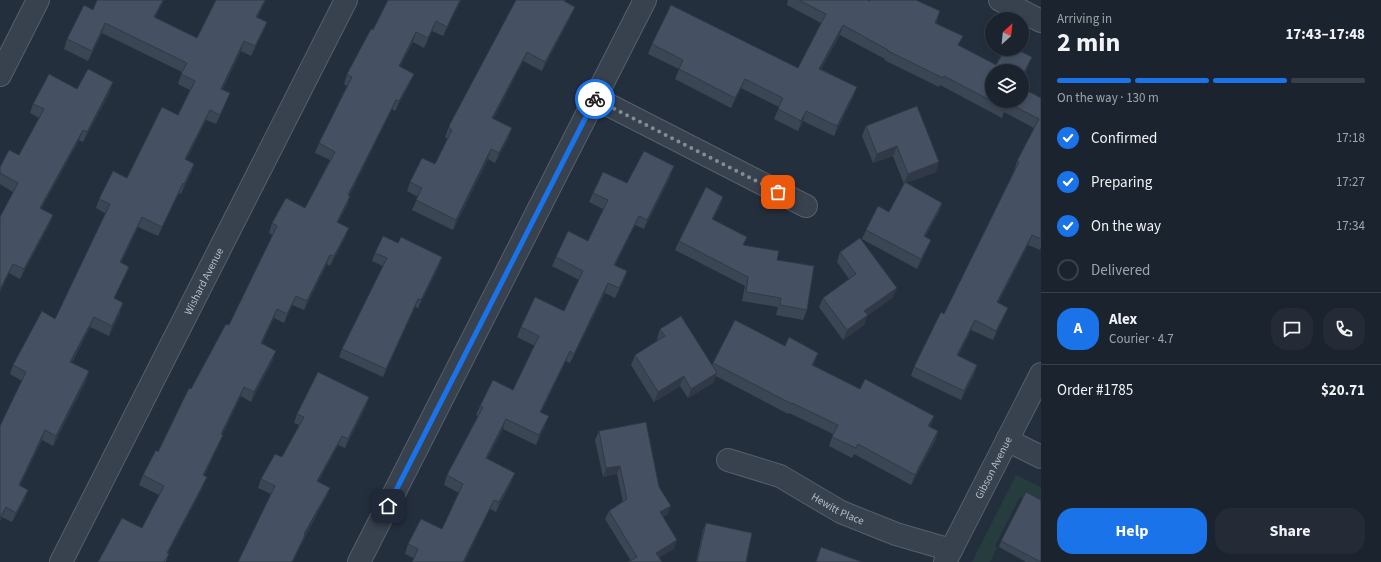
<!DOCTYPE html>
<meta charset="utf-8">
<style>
:root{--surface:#1b232e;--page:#242b36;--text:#f1f3f6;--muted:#a0a4aa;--line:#39404a;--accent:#1a73e8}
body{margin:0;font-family:"Source Sans 3",sans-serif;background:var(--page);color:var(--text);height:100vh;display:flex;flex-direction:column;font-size:15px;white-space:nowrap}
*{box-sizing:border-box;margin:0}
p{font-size:13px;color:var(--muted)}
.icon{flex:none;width:22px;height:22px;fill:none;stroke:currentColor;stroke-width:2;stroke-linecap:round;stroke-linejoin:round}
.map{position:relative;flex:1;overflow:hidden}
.side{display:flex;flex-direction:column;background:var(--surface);width:340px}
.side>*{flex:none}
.needle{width:26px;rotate:27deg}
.buttons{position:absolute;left:985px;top:12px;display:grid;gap:8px}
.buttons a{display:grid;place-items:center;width:44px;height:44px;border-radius:50%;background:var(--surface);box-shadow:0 2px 6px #0003,0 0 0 1px var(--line);font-size:20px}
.pin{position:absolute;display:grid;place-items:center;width:34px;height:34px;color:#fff;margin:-17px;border-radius:8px;box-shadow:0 2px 6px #0006}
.courier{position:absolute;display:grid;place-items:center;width:40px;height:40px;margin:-20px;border:3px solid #1a73e8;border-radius:50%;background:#fff;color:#222;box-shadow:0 1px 5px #0007}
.headline em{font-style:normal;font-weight:700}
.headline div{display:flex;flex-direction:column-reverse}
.headline{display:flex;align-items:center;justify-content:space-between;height:68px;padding:0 16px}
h1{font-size:26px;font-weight:700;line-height:30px}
.bar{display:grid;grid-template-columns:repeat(4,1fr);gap:6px 4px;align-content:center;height:48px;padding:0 16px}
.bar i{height:5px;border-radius:3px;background:var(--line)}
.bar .current{background:var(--accent)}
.bar p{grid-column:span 4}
.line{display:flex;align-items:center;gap:10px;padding:0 16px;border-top:1px solid var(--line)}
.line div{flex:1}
.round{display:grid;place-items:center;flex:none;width:42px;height:42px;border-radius:16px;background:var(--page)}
ol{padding:0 16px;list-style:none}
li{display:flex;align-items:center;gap:12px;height:44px}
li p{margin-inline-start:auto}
li .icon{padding:4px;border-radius:50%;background:var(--accent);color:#fff;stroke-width:4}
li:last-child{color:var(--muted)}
li i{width:22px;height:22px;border:2px solid var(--line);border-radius:50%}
.button{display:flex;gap:8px;margin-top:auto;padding:8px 16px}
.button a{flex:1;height:46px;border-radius:16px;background:var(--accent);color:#fff;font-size:16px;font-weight:700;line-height:46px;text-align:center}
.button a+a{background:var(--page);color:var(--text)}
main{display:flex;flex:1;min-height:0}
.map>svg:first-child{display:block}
.green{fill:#263c3f}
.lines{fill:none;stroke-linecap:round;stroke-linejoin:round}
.minor-casing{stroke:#565f6c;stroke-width:24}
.minor{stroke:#38414e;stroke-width:22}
.wall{fill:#3b4654}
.shaded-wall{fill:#303945}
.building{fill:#455162;stroke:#303945}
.done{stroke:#828b98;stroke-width:4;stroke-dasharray:0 7.2}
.route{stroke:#1a73e8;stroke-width:5}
.labels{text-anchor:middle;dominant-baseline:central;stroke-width:4;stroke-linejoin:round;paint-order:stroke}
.street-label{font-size:11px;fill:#b4bcc9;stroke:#1d2633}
</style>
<main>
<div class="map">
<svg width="1041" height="562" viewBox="0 0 1041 562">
<rect width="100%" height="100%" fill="#242f3e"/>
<!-- green -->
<path class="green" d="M1016 475 1041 487V508L1020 497 995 546 997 548 990 562H972Z"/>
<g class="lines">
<!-- minor casing -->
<g class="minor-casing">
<g id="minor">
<path d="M1000 0 1041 21"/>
<path d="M0 75 38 0"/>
<path d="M595 98 806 206"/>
<path d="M1007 440 1041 457"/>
<path id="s1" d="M728 460 780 476 841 512 896 534 951 550"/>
<path id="s2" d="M61 562 346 0"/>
<path d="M359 562 645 0"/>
<path id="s3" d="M945 562 1041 374"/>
</g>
</g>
<!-- minor -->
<use href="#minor" class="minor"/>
</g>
<!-- wall -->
<g class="wall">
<path d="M97 0H164L155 18 197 38 266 0 257 18 267 22 263 32 251 56 241 51 222 90 230 93 226 103 216 124 206 120 186 160 194 164 191 173 181 194 179 193 158 236 138 227 121 263 129 267 125 276 114 299 120 313 109 336 90 327 72 363 89 371 86 381 53 446 42 440 20 485 28 490 25 499 12 522 2 517 0 521V426L22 381 10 374 13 365 55 319 106 214 96 208 99 199 127 178 178 115 190 90 178 84 182 72 102 33 88 61 64 49 67 39 93 10Z"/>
<path d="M461 0 443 36 432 31 424 48 413 42 400 66 414 74 410 83 395 111 392 109 349 196H350L347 206 338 222 345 238 330 266 327 264 304 310 292 305 284 323 274 318 262 343 273 360 251 402 241 396 222 435H223L219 444 204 476 203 487 168 553 169 554 166 562H98L142 528 159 495 139 485 143 475 158 452 191 389 229 325 273 235 269 233 272 223 305 208 330 160 315 153 319 143 347 86 344 84 347 74 373 30Z"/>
<path d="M516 0H566L565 1 571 16 542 71 523 61 494 118 509 137 495 163 488 159 453 230 412 210 418 197 407 191 410 182 435 164 448 139 445 137 450 124Z"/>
<path d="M788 0H867L870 1 940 11 936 24 959 46 996 65 1028 67 1022 79V71H992L1041 98V247L1040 250 1028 245 998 303 1004 317 993 340 971 330 958 356 977 365 974 375 961 400 911 376 914 367 944 314 1014 171 1017 161 1034 128 1004 112 1002 118 940 85 939 87 884 60 885 59 840 35 821 69 857 87 853 97 834 136 803 121 798 131 774 119 779 107 741 88 731 108 675 79 679 69 648 54 652 44 798 68 821 23 787 5Z"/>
<path d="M77 89 110 92 83 142 79 140 41 209 53 215 49 225 20 279 9 273 0 292V217L13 192 0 184V167L19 155 39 118 30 113 33 104Z"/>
<path d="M866 126 936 172 906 183 942 203 939 212 925 237 927 250 917 269 862 239 866 230 889 212 904 184 893 156 873 163 862 136Z"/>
<path d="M671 175 644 229 635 225 615 265 627 271 624 280 615 298 605 293 570 363 566 361 541 412 545 426 536 445 503 429 487 459 511 483 496 512 490 509 413 558 405 554 408 544 442 529 459 493 444 485 447 475 478 416 476 415 480 406 513 390 535 346 517 337 521 327 564 311 579 280 552 266 556 257 588 241 603 209 589 202 593 193 627 183Z"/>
<path d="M720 206 713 219 744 245 777 260 807 310 803 320 776 315 778 307 742 301 745 286 675 250 679 241Z"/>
<path d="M840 252 893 297 867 316 864 325 843 340 819 307 823 298 849 279 837 262Z"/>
<path d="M375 253 439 266 418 308 415 307 383 377 339 357 342 349 383 266 372 261Z"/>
<path d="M660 329 712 365 713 363 785 346 818 353 813 365 860 389 934 416 930 427 938 431 935 441 911 485 854 454 852 458 829 446 833 434 789 413 788 414 716 376 713 383 688 398 680 386 654 402 631 365 635 355 658 341 657 339Z"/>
<path d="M369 397 366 406 345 448 338 445 318 482 330 488 326 497 305 537 302 544 271 494 258 488 261 479 282 457 299 425 294 423 297 414Z"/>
<path d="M599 431 659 487 668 514 663 517 674 549 631 561 605 519 609 511 623 502 617 474 603 477 595 440Z"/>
<path d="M1041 500V562H1026L999 547 1001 541Z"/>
<path d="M706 523 746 562H696L703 530Z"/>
</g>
<!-- shaded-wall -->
<g class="shaded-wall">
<path d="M163 0H164L150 27 154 17Z"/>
<path d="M265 0H266L253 27 256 17Z"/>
<path d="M460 0H461L443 36 447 27Z"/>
<path d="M575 7 571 16 542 71 545 62Z"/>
<path d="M436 21 432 31 424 48 428 38Z"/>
<path d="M267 22 263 32 251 56 255 46Z"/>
<path d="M105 23 102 33 88 61 92 51Z"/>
<path d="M843 25 840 35 816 78 819 69Z"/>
<path d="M416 32 413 42 395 75 399 66Z"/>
<path d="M244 41 241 51 217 99 221 89Z"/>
<path d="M527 52 523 61 489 127 492 118Z"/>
<path d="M1032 57 1028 67 1022 79V76Z"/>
<path d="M414 74 410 83 395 111 399 101Z"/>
<path d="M745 79 741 88 731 108 735 98Z"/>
<path d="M113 82 110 92 83 142 87 132Z"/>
<path d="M857 87 853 97 834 136 837 126Z"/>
<path d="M396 100 392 109 345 205 348 195Z"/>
<path d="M1008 103 1004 112 1002 118 1005 108Z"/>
<path d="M210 110 206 120 182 169 185 159Z"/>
<path d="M806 111 803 121 798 131 801 121Z"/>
<path d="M512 128 509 137 495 163 499 153Z"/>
<path d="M83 130 79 140 36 218 40 208Z"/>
<path d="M897 146 893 156 873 163 877 154Z"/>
<path d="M491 149 488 159 453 230 456 220Z"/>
<path d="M939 162 936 172 904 184 908 174Z"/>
<path d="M194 164 191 173 181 194 184 184Z"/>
<path d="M674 166 671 175 644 229 647 220Z"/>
<path d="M183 183 179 193 158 236 162 227Z"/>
<path d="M350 196 347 206 333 231 337 222Z"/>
<path d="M723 197 720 206 708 228 712 219Z"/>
<path d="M942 203 939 212 920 246 924 236Z"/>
<path d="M53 215 49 225 20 279 24 269Z"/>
<path d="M639 216 635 225 611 274 614 265Z"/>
<path d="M142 217 138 227 116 272 120 262Z"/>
<path d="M349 228 345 238 330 266 334 256Z"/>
<path d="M1032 235 1028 245 993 312 997 302Z"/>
<path d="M931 240 927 250 917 269 921 259Z"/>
<path d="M330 255 327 264 304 310 307 301Z"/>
<path d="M442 257 439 266 418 308 421 300Z"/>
<path d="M13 264 9 273 0 292V289Z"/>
<path d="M129 267 125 276 110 308 114 298Z"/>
<path d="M627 271 624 280 615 298 619 288Z"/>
<path d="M608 283 605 293 570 363 574 354Z"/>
<path d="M897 288 893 297 867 316 864 325 843 340 847 330 864 311Z"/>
<path d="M296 296 284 323 287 314Z"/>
<path d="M418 299 415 307 383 377 386 369Z"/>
<path d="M123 303 120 313 109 336 112 326Z"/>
<path d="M1008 308 1004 317 993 340 996 331Z"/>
<path d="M277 309 274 318 257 352 261 343Z"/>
<path d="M94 317 90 327 67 372 70 362Z"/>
<path d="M975 320 971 330 954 365 957 355Z"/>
<path d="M276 351 273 360 251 402 254 392Z"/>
<path d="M570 351 566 361 537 421 540 412Z"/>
<path d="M818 353 815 362 809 374 812 365Z"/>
<path d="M977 365 974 375 961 400 964 391Z"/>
<path d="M89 371 86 381 53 446 56 436Z"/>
<path d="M717 373 713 383 688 398 691 389Z"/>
<path d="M684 376 680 386 654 402 658 392Z"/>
<path d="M244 387 241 396 218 444 221 434Z"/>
<path d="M369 397 366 406 345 448 348 439Z"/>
<path d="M549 416 545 426 536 445 539 435Z"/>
<path d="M934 416 930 426 925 436 928 426Z"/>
<path d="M506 419 503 429 482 468 486 458Z"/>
<path d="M45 430 42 440 15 494 19 485Z"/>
<path d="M938 431 935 441 911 485 915 475Z"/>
<path d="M223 435 219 444 200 485 203 475Z"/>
<path d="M342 436 338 445 314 490 317 481Z"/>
<path d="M620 466 617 474 603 477 606 468Z"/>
<path d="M515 473 511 483 496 512 499 502Z"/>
<path d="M207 477 203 487 163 562 167 553Z"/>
<path d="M330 488 326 497 305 537 302 544 293 562H292L304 534Z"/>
<path d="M28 490 25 499 12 522 16 513Z"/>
<path d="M494 500 490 509 465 562H463Z"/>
<path d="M671 506 668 514 657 521 660 512Z"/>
<path d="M6 507 2 517 0 521V518Z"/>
<path d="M677 540 674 549 653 561 656 553Z"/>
</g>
<!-- building -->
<g class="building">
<path d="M97 0H163L154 17 197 38 216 0H265L256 17 267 22 255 46 244 41 221 89 230 93 220 115 210 110 185 159 194 164 184 184 183 183 162 227 142 217 120 262 129 267 114 298 123 303 112 326 94 317 70 362 89 371 56 436 45 430 19 485 28 490 16 513 6 507 0 518V426L26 372 13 365 42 311 55 319 110 204 99 199 113 171 127 178 162 107 178 115 195 81 181 74 187 63 105 23 92 51 67 39 84 5 93 10Z"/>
<path d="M388 0H460L447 27 436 21 428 38 416 32 399 66 414 74 399 101 396 100 348 195 350 196 337 222 349 228 334 256 330 255 307 301 296 296 287 314 277 309 261 343 276 351 254 392 244 387 221 434 223 435 203 475 207 477 167 553 169 554 164 562H98L122 518 142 528 164 486 143 475 156 450 158 452 189 388 191 389 226 324 229 325 277 226 272 223 286 198 305 208 335 152 319 143 352 77 347 74 371 29 373 30Z"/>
<path d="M516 0H564V1L575 7 545 62 527 52 492 118 512 128 499 153 491 149 456 220 416 200 422 188 410 182 422 158 435 164 452 130 449 128 450 124Z"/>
<path d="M799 0H867L870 1V0H916L940 11 935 23 963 36 958 45 996 65 1005 49H1016L1032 57 1022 76V71H992V101H1022V88L1041 98V239L1032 235 997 302 1008 308 996 331 975 320 957 355 977 365 964 391 914 367 941 312 944 314 1019 162 1017 161 1039 119 1008 103 1005 108 944 76 943 78 888 51V50L843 25 819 69 857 87 837 126 806 111 801 121 778 109 783 98 745 79 735 98 679 69 683 60 652 44 671 5 798 68 826 14Z"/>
<path d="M88 69 113 82 87 132 83 130 40 208 53 215 24 269 13 264 0 289V217L18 183 0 173V167L9 150 19 155 44 109 33 104 49 74 77 89Z"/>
<path d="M917 106 939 162 908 174 897 146 877 154 866 126Z"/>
<path d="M644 151 674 166 647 220 639 216 614 265 627 271 619 288 608 283 574 354 570 351 540 412 549 416 539 435 506 419 486 458 515 473 499 502 494 500 463 562H412L418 549 408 544 421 519 442 529 463 484 447 475 483 407 480 406 493 380 513 390 539 336 521 327 535 297 564 311 583 271 556 257 568 231 588 241 608 200 593 193 603 172 627 183Z"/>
<path d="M905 182 942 203 924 236 931 240 921 259 866 230 878 206 889 212Z"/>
<path d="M706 187 723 197 712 219 747 237 743 245 779 251 777 260 814 266 807 310 780 305 781 298 746 292 748 277 679 241Z"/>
<path d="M383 236 398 243 401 237 442 257 421 300 418 299 386 369 342 349 387 258 375 253Z"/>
<path d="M860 238 897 288 864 311 868 315 847 330 823 298 856 274 840 252Z"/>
<path d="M681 316 717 373 691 389 684 376 658 392 635 355 665 336 660 329Z"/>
<path d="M735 320 785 346 789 337 818 353 812 365 860 389 865 379 934 416 928 426 938 431 915 475 858 444 856 448 832 437 838 425 792 403V404L713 363Z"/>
<path d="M318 372 369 397 348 439 342 436 317 481 330 488 304 534 305 535 292 562H238L275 486 261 479 275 454 282 457 304 417 297 414Z"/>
<path d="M646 422 659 487 671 506 660 512 677 540 656 553 662 562H628L637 557 609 511 627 499 620 466 606 468 599 431Z"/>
<path d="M1026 492 1041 500V562L1001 541Z"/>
<path d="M706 523 752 533 746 562H697Z"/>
<path d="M821 547 862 562H816Z"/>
</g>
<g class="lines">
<!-- done -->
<path class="done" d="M595 99 778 192"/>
<!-- route -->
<path class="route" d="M388 506 595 99"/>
</g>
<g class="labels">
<!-- street labels -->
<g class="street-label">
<text stroke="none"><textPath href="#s2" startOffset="315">Wishard Avenue</textPath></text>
<text stroke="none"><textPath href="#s3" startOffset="106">Gibson Avenue</textPath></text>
<text stroke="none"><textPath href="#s1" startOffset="121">Hewitt Place</textPath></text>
</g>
</g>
</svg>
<div class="buttons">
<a><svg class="needle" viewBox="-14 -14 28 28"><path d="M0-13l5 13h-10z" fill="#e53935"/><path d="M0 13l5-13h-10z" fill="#a0a4aa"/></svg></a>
<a><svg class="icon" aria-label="layers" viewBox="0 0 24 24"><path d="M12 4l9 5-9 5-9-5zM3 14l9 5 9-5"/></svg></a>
</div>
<div class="pin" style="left:778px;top:192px;background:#ea580c"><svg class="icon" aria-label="bag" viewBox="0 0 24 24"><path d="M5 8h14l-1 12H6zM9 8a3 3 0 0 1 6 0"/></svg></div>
<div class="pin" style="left:388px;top:506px;background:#1f2937"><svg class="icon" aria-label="home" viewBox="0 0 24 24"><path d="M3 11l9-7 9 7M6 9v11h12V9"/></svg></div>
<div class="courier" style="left:595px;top:99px"><svg class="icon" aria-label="bike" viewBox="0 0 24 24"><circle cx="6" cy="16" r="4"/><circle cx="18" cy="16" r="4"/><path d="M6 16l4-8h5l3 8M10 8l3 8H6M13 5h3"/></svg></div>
</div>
<section class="side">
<div class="headline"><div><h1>2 min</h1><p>Arriving in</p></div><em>17:43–17:48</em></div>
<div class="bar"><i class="current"></i><i class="current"></i><i class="current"></i><i></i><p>On the way · 130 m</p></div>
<ol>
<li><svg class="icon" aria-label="check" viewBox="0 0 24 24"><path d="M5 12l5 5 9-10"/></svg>Confirmed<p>17:18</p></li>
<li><svg class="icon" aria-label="check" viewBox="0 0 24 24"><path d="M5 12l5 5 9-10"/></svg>Preparing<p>17:27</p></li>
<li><svg class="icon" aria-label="check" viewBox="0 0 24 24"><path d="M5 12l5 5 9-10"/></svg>On the way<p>17:34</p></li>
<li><i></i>Delivered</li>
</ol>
<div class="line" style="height:72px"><b class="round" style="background:var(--accent);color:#fff">A</b><div><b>Alex</b><p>Courier · 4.7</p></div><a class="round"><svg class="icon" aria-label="chat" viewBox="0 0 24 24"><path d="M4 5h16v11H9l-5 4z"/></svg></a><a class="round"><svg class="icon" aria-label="phone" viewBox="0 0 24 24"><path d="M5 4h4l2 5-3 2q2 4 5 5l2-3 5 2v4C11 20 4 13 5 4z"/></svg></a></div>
<div class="line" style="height:52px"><div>Order #1785</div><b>$20.71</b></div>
<div class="button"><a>Help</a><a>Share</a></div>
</section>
</main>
